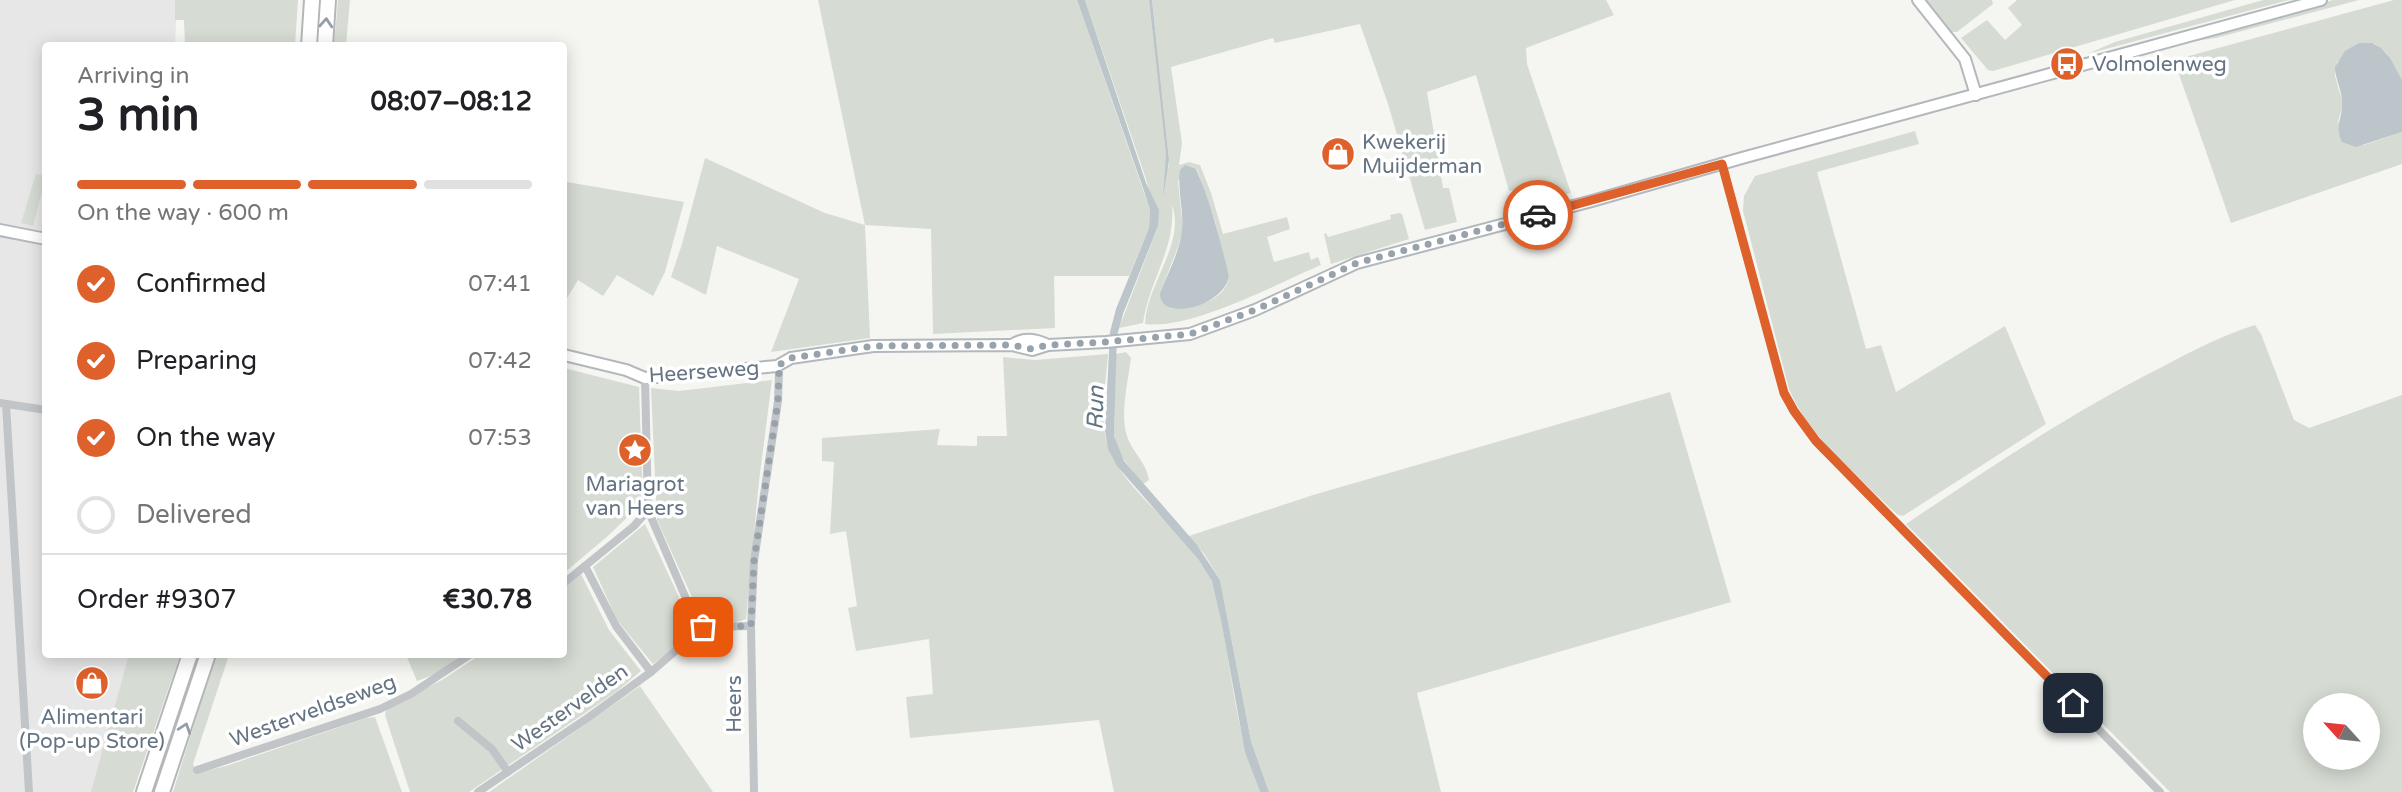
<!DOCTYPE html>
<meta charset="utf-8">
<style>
:root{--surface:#fff;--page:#f6f6f6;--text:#202124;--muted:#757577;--line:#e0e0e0;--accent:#de602a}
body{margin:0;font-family:"Varela Round",sans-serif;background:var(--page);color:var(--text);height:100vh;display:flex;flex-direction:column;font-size:26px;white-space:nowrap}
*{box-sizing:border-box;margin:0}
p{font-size:23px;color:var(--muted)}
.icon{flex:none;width:38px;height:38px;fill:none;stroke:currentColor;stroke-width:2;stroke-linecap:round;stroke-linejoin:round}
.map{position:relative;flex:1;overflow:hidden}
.panel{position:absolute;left:42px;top:42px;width:525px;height:616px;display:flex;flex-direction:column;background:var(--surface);border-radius:7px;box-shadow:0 4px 18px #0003}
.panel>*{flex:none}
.needle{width:46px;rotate:297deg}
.controls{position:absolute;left:2303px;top:693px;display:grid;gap:14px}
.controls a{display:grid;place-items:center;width:77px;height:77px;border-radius:50%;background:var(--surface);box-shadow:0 4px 18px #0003;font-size:35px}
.pin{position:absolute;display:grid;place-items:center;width:60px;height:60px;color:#fff;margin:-30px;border-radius:14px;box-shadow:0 4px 10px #0006}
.courier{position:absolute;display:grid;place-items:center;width:70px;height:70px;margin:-35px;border:5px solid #de602a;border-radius:50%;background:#fff;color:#222;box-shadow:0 2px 9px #0007}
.overview em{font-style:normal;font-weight:800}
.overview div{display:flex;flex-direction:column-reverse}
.overview{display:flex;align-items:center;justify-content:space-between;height:119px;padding:0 35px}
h1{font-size:46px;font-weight:800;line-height:52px}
.bar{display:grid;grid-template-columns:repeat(4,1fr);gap:10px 7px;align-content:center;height:84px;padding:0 35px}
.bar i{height:9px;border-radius:5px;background:var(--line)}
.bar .current{background:var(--accent)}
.bar p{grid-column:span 4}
.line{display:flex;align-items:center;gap:18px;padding:0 35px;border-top:2px solid var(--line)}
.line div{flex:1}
ol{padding:0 35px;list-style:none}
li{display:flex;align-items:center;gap:21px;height:77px}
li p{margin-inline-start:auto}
li .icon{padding:7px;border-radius:50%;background:var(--accent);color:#fff;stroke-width:4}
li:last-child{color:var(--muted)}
li i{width:38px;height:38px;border:4px solid var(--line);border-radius:50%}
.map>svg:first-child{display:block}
.built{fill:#e6e7e6}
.green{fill:#d6dcd3;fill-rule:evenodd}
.water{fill:#bcc5ca}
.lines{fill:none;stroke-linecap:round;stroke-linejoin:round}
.secondary-casing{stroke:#b3b8bd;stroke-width:14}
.highway-casing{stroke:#b4b7ba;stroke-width:18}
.street{stroke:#c1c5c8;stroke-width:8}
.secondary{stroke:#fff;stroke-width:10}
.highway{stroke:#fff;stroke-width:14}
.oneway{stroke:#939ea8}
.done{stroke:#97a2aa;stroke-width:7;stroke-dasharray:0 12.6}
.route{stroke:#de602a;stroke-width:9}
.labels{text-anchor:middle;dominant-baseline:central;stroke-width:7;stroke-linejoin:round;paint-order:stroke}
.poi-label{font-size:21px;fill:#657483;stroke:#fff;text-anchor:start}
.street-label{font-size:21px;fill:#657483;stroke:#fff}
.water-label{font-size:23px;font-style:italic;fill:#61757f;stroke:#fff}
</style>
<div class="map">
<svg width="2402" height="792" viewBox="0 0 2402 792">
<rect width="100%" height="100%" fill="#f5f6f2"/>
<!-- built -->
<path class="built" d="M0 0H177L175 45 46 46V654L147 655 105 792H0Z"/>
<!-- green -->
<g class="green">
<path d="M175 0H298L295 45H185L184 20H175Z"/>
<path d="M338 0H350L346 45H334Z"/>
<path d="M818 0H1077L1150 210 1149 228 1129 276H1054L1055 328 933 334 931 229 865 225 870 338 771 352 799 279 717 246 706 295 671 277 682 244 705 158 825 213 865 225Z"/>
<path d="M1085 0H1149L1168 170 1169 160 1152 0H1606L1614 15 1526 48 1527 64 1571 193 1527 204 1523 188 1509 191 1476 75 1427 92 1443 188H1449L1457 222 1425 230 1388 104 1360 24 1275 43 1273 38 1171 67 1182 143 1179 165 1189 162 1200 165 1211 193 1223 234 1287 217 1290 229 1267 237 1274 262 1309 252 1311 260 1318 257 1321 265C1276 284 1192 330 1145 324 1146 285 1186 243 1172 205 1176 248 1149 281 1143 323L1119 328 1158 226 1146 179ZM1197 169 1215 221 1229 276C1225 303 1195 306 1172 309L1160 293 1178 247 1183 230 1178 181Z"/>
<path d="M1924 0H1992L1993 4 1957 32H1950Z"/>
<path d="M2017 0H2235L1993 71 1988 70 1961 38 1987 20 2005 40 2022 25 2008 8Z"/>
<path d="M2263 0H2289L2087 54 2115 42Z"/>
<path d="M2333 0H2359L2216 38 2168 45Z"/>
<path d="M2394 0H2402V80L2386 53 2375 44 2337 62 2335 76 2343 104 2338 122 2364 145 2402 132V164L2231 223 2174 60Z"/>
<path d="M1915 131 1919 144 1817 172 1866 349 1881 345 1896 392 2005 326 2046 424 1903 516 1898 515 1887 505C1852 470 1809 436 1789 389L1743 211 1744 196 1755 176Z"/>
<path d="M36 174 45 176V180L33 226 21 223Z"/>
<path d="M567 182 684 202 665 272 653 296 617 275 603 296 578 280 564 303V188Z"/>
<path d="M1399 213 1402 214 1409 239 1331 264 1324 234 1326 233 1328 237 1391 219 1390 215Z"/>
<path d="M2255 325 2261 334 2294 420 2309 428 2402 395V792H2170L1906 524C1989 468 2072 412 2162 367 2192 351 2223 335 2255 325ZM2368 705V758H2315V705Z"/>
<path d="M1126 352 1131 358C1128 382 1120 413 1127 436 1132 452 1147 463 1149 480L1143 484 1120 455 1114 436 1116 354Z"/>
<path d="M1108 354C1106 381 1100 413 1106 439 1117 491 1195 533 1213 584 1220 604 1222 626 1226 647 1234 696 1241 745 1260 792H1114L1099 720 910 738 906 697 933 694 929 639 856 651 848 608 857 606 846 531 830 534 834 462 822 461V438L940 429 937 445 977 446V436H1007L1003 357 1035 360Z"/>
<path d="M564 368 639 387 643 502 609 535 564 573Z"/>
<path d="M772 380 759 481 746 619C736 624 712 625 703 617 700 614 699 610 696 606L657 520 651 388 679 391Z"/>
<path d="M1670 392 1731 602 1417 693 1441 792H1269L1251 741 1220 580 1205 555 1189 536 1313 495Z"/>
<path d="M645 524 692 625 690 636 653 664 617 620 593 567Z"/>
<path d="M581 574 609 630 641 671 616 692 469 792H410L385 715 387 708 442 680 480 655 564 654V587Z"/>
<path d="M216 654 229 655 193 764 197 773 226 766 366 718 375 717 402 792H173Z"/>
<path d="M129 655H180L133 792H91Z"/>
<path d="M406 655H461L438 673 417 681Z"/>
<path d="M640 686 713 792H489Z"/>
</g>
<!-- water -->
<g class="water">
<path d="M1077 0H1085L1146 183 1159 210 1158 226 1123 314 1117 336 1114 436 1124 461 1197 545 1220 580 1251 741 1269 792H1260L1245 752 1221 620 1212 581 1199 560 1117 466 1108 449 1105 431 1110 332 1116 309 1149 228 1150 210 1143 188Z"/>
<path d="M1149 0H1152L1169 160 1163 198 1166 154Z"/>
<path d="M2359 43H2372L2381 48 2390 58 2402 80V132L2356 147 2342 142C2334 124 2343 119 2342 102 2342 90 2335 79 2335 67L2345 51Z"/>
<path d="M1185 165 1196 169C1211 203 1220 239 1229 276 1224 307 1159 323 1160 293 1168 273 1180 251 1182 230 1184 210 1177 190 1180 170Z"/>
</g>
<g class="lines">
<!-- secondary casing -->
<g class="secondary-casing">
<g id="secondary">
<path d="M1918 0 1965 59 1976 95"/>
<path d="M0 230 46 239"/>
<path d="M1012 345C1024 337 1035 339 1048 345"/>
<path d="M564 355 626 370 645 378 777 366 791 358 873 346 1012 345 1032 350 1048 345 1106 342 1190 334 1255 310 1357 263 1592 201 1742 158 2321 0"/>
</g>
</g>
<!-- highway casing -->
<g class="highway-casing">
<g id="highway">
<path d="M309 46 312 0"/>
<path d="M325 46 328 0"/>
<path d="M144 792 190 654"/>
<path d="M162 792 208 654"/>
</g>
</g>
<!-- street -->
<g class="street">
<path d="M1722 164 1784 393 1794 411 1816 441 2160 792"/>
<path d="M645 378 648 510 693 615 703 627"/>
<path d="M0 403 46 410"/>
<path d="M6 404 29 792"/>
<path d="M585 566 616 626 651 672"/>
<path d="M564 583 634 526 648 510"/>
<path d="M458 721 492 749 508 772"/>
<path d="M197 770 380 709 411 694 471 654"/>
<path d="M478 792 589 717 651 672 703 627 751 626"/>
<path d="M754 792 751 626 754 561 778 401 779 371 777 366"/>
</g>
<!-- secondary -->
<use href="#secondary" class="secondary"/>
<!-- highway -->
<use href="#highway" class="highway"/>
</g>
<!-- one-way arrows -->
<defs><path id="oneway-chevron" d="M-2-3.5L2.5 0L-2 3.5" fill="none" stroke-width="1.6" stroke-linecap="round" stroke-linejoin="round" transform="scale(1.75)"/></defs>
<g class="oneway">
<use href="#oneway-chevron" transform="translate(326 23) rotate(-86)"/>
<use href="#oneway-chevron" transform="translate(185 728) rotate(-71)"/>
</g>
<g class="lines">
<!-- done -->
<path class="done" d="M703 627 751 626 754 561 778 401 779 371 777 366 791 358 873 346 1012 345 1032 349 1048 345 1106 342 1190 334 1255 310 1357 263 1538 215"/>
<!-- route -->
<path class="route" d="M1538 215 1722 164 1784 393 1794 411 1816 441 2073 703"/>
</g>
<!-- icons -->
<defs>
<g id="bus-disc" transform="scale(1.75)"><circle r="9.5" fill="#de602a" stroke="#fff"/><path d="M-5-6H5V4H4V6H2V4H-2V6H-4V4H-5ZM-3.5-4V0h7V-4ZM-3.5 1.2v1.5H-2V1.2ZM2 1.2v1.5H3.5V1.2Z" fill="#fff"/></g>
<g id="shop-disc" transform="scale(1.75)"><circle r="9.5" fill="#de602a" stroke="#fff"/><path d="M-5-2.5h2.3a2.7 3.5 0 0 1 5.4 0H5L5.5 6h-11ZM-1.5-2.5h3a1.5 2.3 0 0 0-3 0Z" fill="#fff"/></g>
<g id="sight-disc" transform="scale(1.75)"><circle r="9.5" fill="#de602a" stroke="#fff"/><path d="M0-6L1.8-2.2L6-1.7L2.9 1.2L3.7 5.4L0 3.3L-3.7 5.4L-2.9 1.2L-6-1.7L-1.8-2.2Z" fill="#fff"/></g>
</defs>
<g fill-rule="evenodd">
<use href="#bus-disc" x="2067" y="64"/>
<use href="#shop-disc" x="1338" y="154"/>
<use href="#sight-disc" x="635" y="450"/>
<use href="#shop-disc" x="92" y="683"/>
</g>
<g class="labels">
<!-- poi labels -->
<g class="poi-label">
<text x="2092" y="64">Volmolenweg</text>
<text x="1362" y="142">Kwekerij<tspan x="1362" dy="24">Muijderman</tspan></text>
<text x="635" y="484" text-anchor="middle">Mariagrot<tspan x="635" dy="24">van Heers</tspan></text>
<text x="92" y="717" text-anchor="middle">Alimentari<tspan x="92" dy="24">(Pop-up Store)</tspan></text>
</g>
<!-- street labels -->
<g class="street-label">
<text transform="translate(704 372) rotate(-4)">Heerseweg</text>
<text transform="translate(734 704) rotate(-90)">Heers</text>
<text transform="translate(570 708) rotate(-35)">Westervelden</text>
<text transform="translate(313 711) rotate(-20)">Westerveldseweg</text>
</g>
<!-- water labels -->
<g class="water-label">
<text transform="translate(1096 408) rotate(-89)">Run</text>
</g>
</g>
</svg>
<div class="controls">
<a><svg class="needle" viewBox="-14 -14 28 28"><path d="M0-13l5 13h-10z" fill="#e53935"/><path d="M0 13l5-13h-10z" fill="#757577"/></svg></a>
</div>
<div class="pin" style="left:703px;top:627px;background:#ea580c"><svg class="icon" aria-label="bag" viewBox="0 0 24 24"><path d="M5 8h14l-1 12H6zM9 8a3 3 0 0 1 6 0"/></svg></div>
<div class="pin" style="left:2073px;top:703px;background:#1f2937"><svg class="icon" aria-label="home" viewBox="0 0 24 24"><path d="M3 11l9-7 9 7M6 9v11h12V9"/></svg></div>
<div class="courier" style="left:1538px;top:215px"><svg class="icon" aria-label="car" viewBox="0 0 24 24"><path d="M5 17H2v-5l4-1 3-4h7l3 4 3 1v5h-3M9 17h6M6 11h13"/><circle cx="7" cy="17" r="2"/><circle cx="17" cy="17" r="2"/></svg></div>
<section class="panel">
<div class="overview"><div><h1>3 min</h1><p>Arriving in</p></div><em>08:07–08:12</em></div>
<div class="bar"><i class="current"></i><i class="current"></i><i class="current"></i><i></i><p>On the way · 600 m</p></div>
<ol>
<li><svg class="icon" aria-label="check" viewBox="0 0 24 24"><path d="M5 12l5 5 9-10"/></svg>Confirmed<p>07:41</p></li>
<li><svg class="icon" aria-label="check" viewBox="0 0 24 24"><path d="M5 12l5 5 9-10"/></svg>Preparing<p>07:42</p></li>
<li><svg class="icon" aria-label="check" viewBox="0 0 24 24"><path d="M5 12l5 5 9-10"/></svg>On the way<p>07:53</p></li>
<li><i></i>Delivered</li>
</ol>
<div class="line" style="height:91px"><div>Order #9307</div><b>€30.78</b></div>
</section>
</div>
